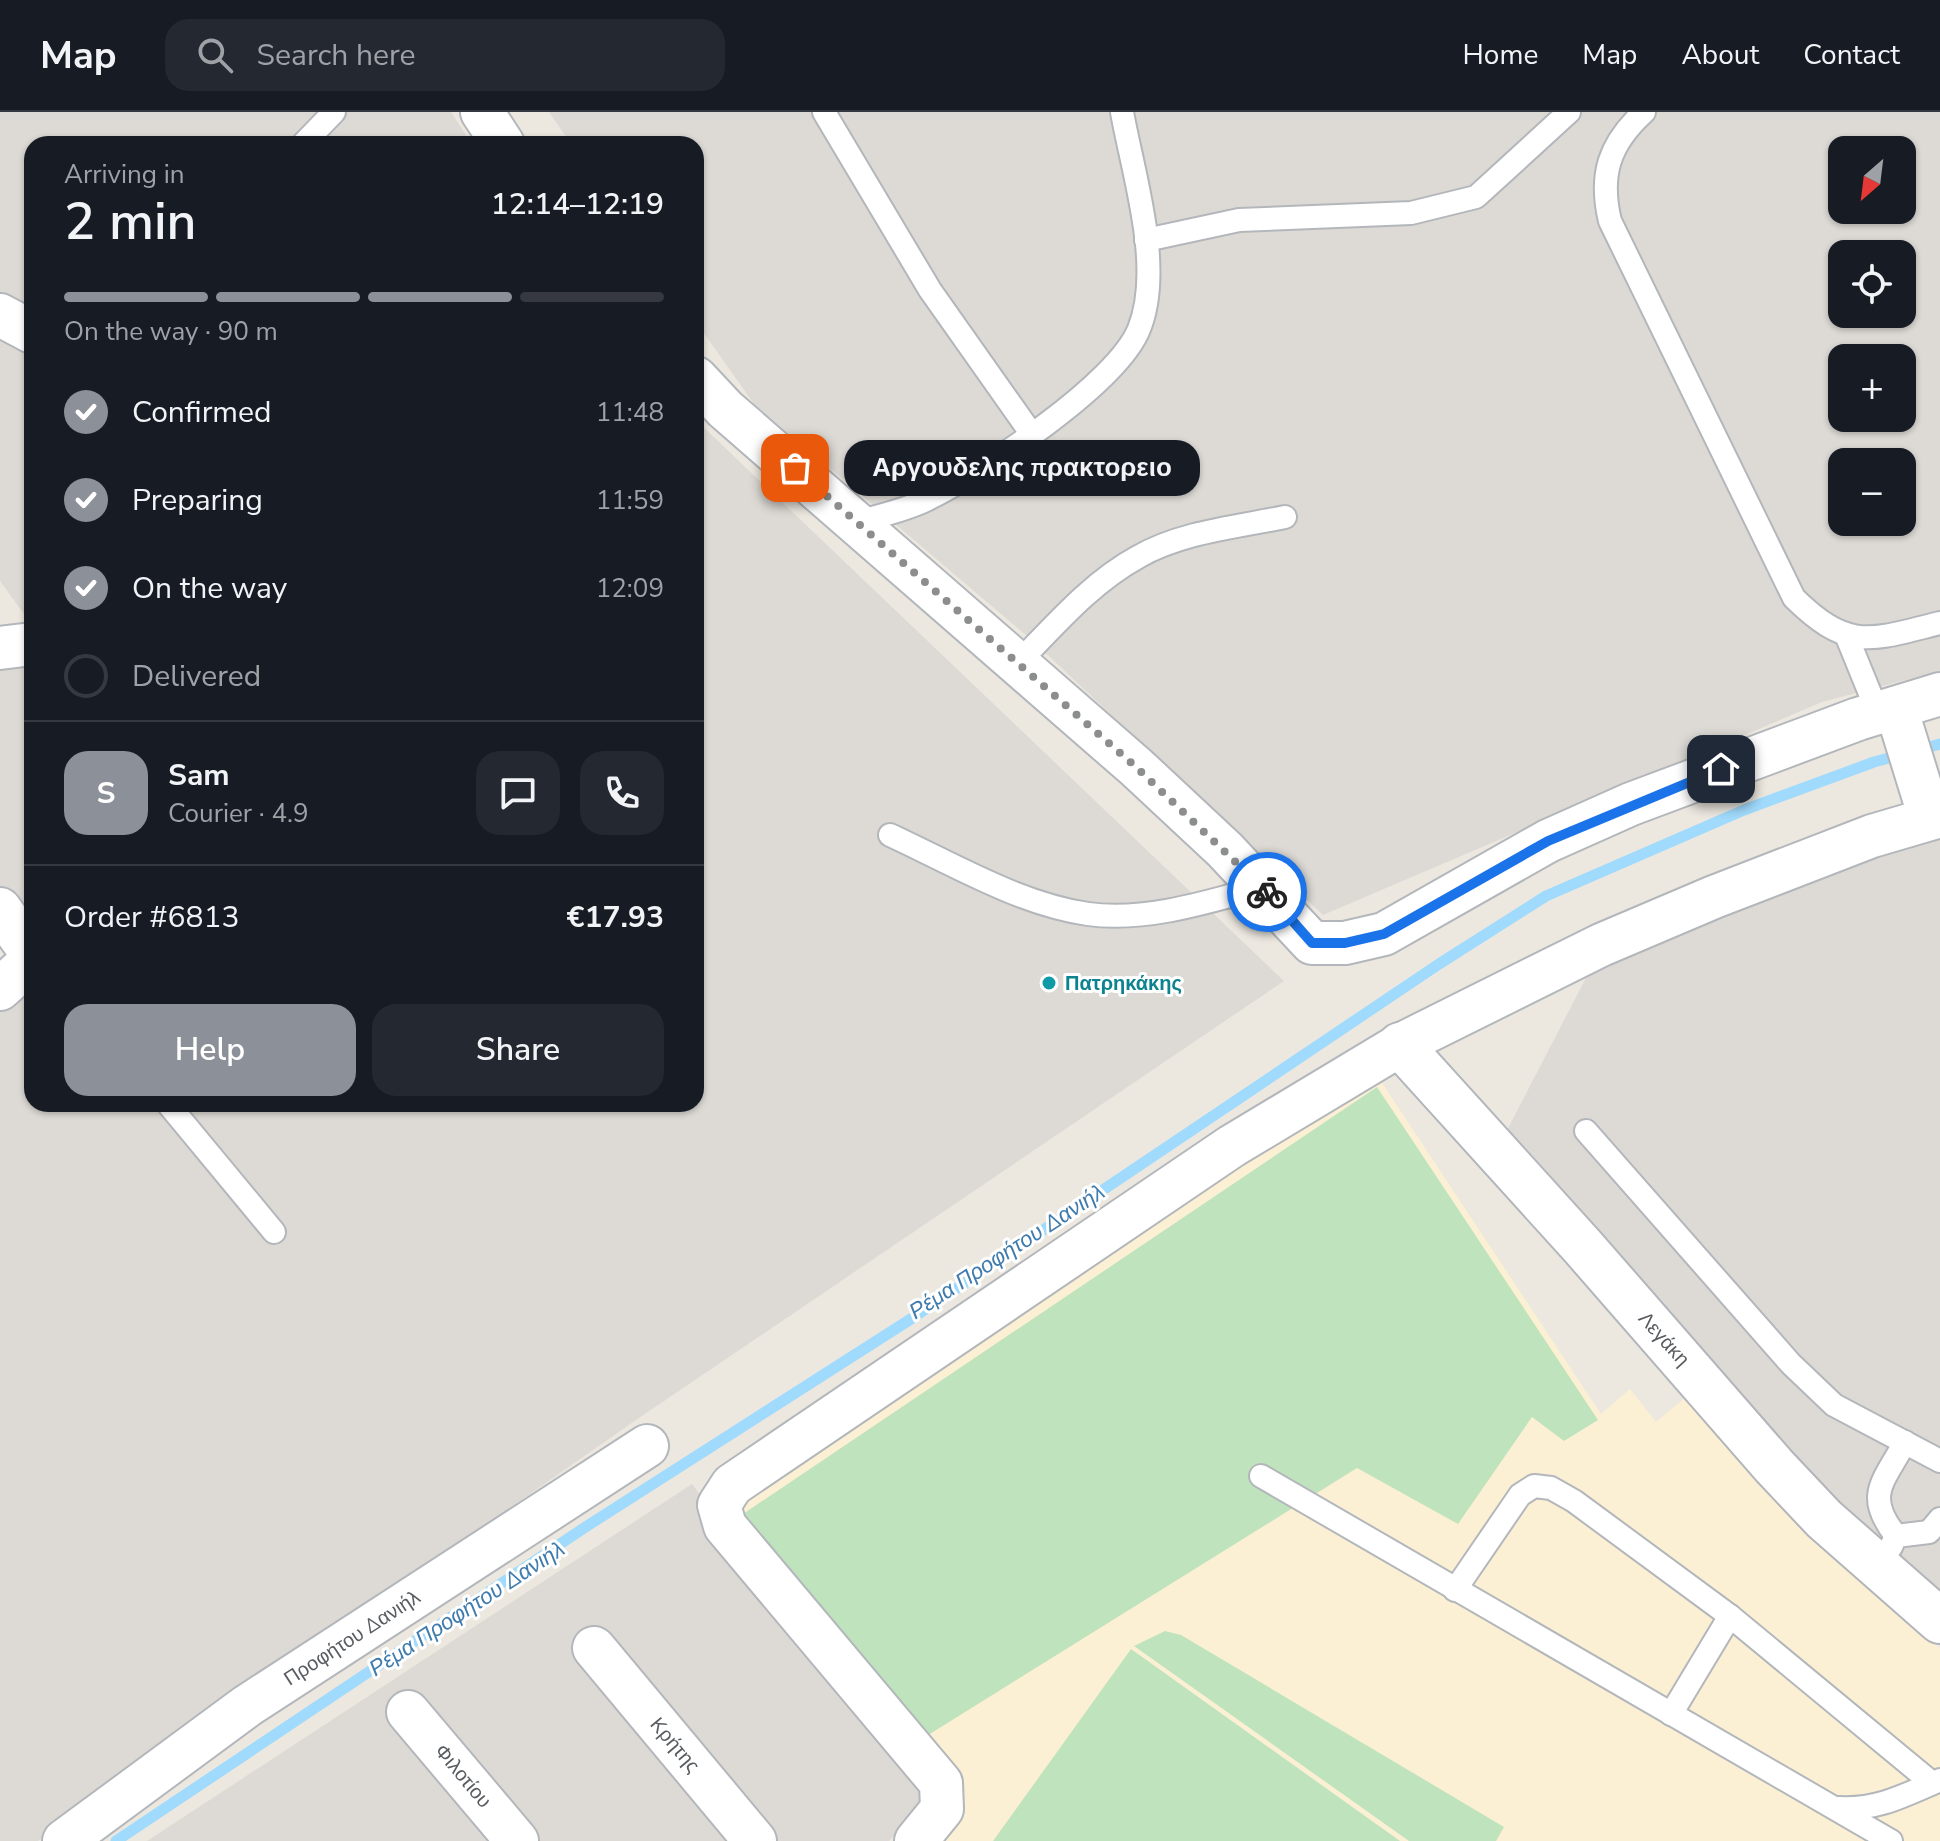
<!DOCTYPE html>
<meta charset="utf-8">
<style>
:root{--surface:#171b24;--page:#242831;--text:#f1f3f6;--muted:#9ea1a6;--line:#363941;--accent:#8c9099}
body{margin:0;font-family:"Nunito Sans",sans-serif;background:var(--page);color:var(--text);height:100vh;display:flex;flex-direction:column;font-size:30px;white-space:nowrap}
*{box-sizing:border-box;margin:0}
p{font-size:26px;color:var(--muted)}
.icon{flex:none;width:44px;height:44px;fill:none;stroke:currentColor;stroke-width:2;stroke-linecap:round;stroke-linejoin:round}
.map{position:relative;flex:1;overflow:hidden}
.side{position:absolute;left:24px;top:24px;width:680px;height:976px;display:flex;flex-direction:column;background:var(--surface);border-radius:24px;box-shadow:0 2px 6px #0004}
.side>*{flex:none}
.needle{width:52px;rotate:208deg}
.fabs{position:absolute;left:1828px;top:24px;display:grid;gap:16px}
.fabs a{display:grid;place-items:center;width:88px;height:88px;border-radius:16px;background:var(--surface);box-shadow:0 2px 6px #0004;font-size:40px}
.pin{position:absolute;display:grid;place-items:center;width:68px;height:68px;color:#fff;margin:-34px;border-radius:16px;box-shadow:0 4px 12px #0006}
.courier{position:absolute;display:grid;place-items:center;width:80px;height:80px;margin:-40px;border:6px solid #1a73e8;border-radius:50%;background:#fff;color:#222;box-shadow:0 2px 10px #0007}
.bubble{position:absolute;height:56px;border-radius:24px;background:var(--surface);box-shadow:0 2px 6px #0004;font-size:26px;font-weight:600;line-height:56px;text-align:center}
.headline em{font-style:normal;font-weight:600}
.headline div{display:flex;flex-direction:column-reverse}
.headline{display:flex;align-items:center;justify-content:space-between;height:136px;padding:0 40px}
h1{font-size:52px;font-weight:600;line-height:60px}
.bar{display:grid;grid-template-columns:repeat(4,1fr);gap:12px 8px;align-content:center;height:96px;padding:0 40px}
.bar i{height:10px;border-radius:6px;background:var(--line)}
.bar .current{background:var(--accent)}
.bar p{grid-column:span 4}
.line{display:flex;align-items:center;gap:20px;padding:0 40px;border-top:2px solid var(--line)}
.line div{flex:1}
.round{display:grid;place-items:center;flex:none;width:84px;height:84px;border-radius:24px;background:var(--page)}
ol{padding:0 40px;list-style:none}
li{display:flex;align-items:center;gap:24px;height:88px}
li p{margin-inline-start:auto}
li .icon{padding:8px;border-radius:50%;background:var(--accent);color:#fff;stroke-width:4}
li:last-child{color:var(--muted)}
li i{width:44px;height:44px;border:4px solid var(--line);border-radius:50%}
.button{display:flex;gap:16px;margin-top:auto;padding:16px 40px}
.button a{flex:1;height:92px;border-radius:24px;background:var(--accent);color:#fff;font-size:32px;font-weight:600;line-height:92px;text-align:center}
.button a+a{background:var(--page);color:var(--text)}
header{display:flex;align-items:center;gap:48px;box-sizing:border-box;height:112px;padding:0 40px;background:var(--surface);border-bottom:2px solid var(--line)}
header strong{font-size:38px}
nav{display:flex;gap:44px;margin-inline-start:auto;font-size:28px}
.search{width:560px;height:72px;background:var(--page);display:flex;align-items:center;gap:20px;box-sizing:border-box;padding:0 28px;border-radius:24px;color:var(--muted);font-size:30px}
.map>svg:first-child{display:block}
.commercial{fill:#fcf0d4}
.industrial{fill:#dddad5;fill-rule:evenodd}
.green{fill:#bfe3bd}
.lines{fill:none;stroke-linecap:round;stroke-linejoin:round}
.stream{stroke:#a0dafc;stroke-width:11}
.lane-casing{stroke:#b3b7bb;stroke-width:26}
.street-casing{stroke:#b3b7bb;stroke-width:46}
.secondary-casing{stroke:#b2b6bb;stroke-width:48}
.lane{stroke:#fff;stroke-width:22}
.street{stroke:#fff;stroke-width:42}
.secondary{stroke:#fff;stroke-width:44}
.done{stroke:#8c8e8d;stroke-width:8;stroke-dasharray:0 14.4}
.route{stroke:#1a73e8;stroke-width:10}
.culture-dot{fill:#0f9aa8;stroke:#fff;stroke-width:3}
.labels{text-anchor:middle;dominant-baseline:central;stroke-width:6;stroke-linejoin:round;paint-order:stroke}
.culture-label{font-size:20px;font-weight:bold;fill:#0d838f;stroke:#fff;text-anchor:start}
.street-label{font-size:20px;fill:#595d61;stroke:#fff}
.water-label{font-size:22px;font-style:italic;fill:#3f7bad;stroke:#fff}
</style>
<header>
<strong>Map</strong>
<div class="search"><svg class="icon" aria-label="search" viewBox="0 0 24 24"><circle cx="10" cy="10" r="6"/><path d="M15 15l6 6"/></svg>Search here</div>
<nav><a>Home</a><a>Map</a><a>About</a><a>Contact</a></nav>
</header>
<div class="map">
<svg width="1940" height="1729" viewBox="0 0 1940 1729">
<rect width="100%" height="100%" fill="#ece8e0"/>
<!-- commercial -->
<path class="commercial" d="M1376 962 1601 1302 1630 1277 1656 1310 1686 1285 1897 1501 1940 1536V1729H926L733 1398Z"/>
<!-- industrial -->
<g class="industrial">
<path d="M0 0H451L472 32H32V513L0 469Z"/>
<path d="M549 0H1940V559L1822 590 1323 803 1034 530 754 292 696 210V32H571ZM1842 38H1902V98H1842ZM1842 142H1902V202H1842ZM1842 246H1902V306H1842ZM1842 350H1902V410H1842Z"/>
<path d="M696 308 1284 869 636 1308 135 1657 38 1729H0V887L32 862V992H696Z"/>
<path d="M32 544V822L0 780V550Z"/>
<path d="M1940 721V1487L1838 1395 1503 1026 1590 858 1904 727Z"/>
<path d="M692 1372 929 1681 926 1689 889 1729H147Z"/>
</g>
<!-- green -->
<g class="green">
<path d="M1377 975 1598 1308 1564 1329 1532 1305 1458 1412 1357 1356 917 1630 743 1402Z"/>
<path d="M1165 1519 1181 1523 1504 1715 1496 1729H1409L1134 1534Z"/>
<path d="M1131 1537 1400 1729H993Z"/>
</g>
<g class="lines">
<!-- stream -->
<path class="stream" d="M116 1729 587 1414 914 1205 1439 852 1546 784 1744 698 1874 650 1940 632"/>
<!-- lane casing -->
<g class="lane-casing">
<g id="lane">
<path d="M824 0 930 178 1033 324"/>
<path d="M1644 0C1609 32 1599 63 1610 109L1794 486C1849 540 1871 528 1940 511"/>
<path d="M303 32 334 0"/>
<path d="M1146 128 1239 108 1411 101 1476 85 1569 0"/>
<path d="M859 410C881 403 907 398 928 387 983 360 1117 272 1139 217 1164 156 1133 62 1122 0"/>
<path d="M1847 525 1878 601"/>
<path d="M1019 550C1055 513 1092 470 1138 445 1181 420 1237 415 1285 405"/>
<path d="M890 723C953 752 1019 792 1088 802 1145 810 1208 790 1262 775"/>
<path d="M168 992 274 1120"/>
<path d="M1586 1019 1791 1252 1834 1293 1940 1349"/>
<path d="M1261 1364 1891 1729"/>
<path d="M1896 1424C1864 1383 1883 1371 1905 1330"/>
<path d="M1891 1435 1896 1424 1929 1420 1940 1407"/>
<path d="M1455 1478 1520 1383 1534 1374 1551 1376 1574 1389 1730 1504 1932 1671"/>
<path d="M1671 1602 1730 1504"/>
<path d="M1839 1696C1878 1698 1905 1683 1940 1668"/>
</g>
</g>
<!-- street casing -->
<g class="street-casing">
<g id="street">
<path d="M482 0 503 32"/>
<path d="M0 203 32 220"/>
<path d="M696 266 725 297 1136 655 1225 738 1312 831H1345L1384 822 1548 729 1631 692 1858 607 1940 582"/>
<path d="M0 536 32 532"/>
<path d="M1896 596 1930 706"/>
<path d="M0 797 32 842"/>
<path d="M0 877 32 848"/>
<path d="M594 1536 755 1729"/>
<path d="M408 1600 517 1729"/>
<path d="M64 1729 247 1594 647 1334"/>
<path d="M916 1729 942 1697 941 1671 725 1414 719 1393 732 1373 1232 1034 1400 933 1601 833 1714 785 1872 724 1940 704"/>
</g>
</g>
<!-- secondary casing -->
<g class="secondary-casing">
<path id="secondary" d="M1400 933 1583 1135 1774 1354 1824 1407 1940 1509"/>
</g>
<!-- lane -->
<use href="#lane" class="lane"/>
<!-- street -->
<use href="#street" class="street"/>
<!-- secondary -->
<use href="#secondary" class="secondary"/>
</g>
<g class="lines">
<!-- done -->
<path class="done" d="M795 356 1136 655 1267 780"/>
<!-- route -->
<path class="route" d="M1267 780 1312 831H1345L1384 822 1548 729 1721 657"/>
</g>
<!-- markers -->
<circle class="culture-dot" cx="1049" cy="871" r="8"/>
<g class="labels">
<!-- culture labels -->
<g class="culture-label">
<text x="1065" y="871">Πατρηκάκης</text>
</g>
<!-- street labels -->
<g class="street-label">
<text transform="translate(1664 1227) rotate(48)">Λεγάκη</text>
<text transform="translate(352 1526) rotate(-33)">Προφήτου Δανιήλ</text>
<text transform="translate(675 1633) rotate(50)">Κρήτης</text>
<text transform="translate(463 1664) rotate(50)">Φιλοτίου</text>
</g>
<!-- water labels -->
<g class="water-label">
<text transform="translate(1007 1140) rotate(-33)">Ρέμα Προφήτου Δανιήλ</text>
<text transform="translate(467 1497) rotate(-33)">Ρέμα Προφήτου Δανιήλ</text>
</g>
</g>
</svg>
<div class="fabs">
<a><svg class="needle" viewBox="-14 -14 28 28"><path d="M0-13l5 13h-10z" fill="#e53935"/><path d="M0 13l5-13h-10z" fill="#9ea1a6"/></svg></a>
<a><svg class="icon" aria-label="locate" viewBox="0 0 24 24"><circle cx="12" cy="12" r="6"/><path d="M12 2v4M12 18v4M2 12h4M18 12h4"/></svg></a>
<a>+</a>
<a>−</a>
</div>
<div class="pin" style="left:795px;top:356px;background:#ea580c"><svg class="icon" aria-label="bag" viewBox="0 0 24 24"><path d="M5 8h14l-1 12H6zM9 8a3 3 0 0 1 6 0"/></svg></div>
<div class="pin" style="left:1721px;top:657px;background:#1f2937"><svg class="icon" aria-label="home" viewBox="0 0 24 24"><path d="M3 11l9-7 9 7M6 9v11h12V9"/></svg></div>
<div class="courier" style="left:1267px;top:780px"><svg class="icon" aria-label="bike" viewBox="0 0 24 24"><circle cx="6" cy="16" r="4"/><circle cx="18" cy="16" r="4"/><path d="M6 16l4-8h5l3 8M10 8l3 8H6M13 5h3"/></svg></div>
<div class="bubble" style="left:844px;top:328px;width:356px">Αργουδελης πρακτορειο</div>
<section class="side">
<div class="headline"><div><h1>2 min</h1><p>Arriving in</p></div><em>12:14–12:19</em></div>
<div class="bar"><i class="current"></i><i class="current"></i><i class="current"></i><i></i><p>On the way · 90 m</p></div>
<ol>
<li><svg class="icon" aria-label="check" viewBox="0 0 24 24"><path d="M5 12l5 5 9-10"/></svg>Confirmed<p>11:48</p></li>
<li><svg class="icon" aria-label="check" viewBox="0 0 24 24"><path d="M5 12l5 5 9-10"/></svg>Preparing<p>11:59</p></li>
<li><svg class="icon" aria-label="check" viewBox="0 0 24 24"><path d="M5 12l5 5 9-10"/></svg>On the way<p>12:09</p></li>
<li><i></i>Delivered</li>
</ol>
<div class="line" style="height:144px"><b class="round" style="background:var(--accent);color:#fff">S</b><div><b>Sam</b><p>Courier · 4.9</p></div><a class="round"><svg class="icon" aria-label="chat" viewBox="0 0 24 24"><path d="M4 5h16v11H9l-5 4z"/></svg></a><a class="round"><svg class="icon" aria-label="phone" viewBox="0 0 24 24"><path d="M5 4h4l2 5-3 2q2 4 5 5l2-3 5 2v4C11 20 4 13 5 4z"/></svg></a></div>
<div class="line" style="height:104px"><div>Order #6813</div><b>€17.93</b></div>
<div class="button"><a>Help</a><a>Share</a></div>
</section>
</div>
